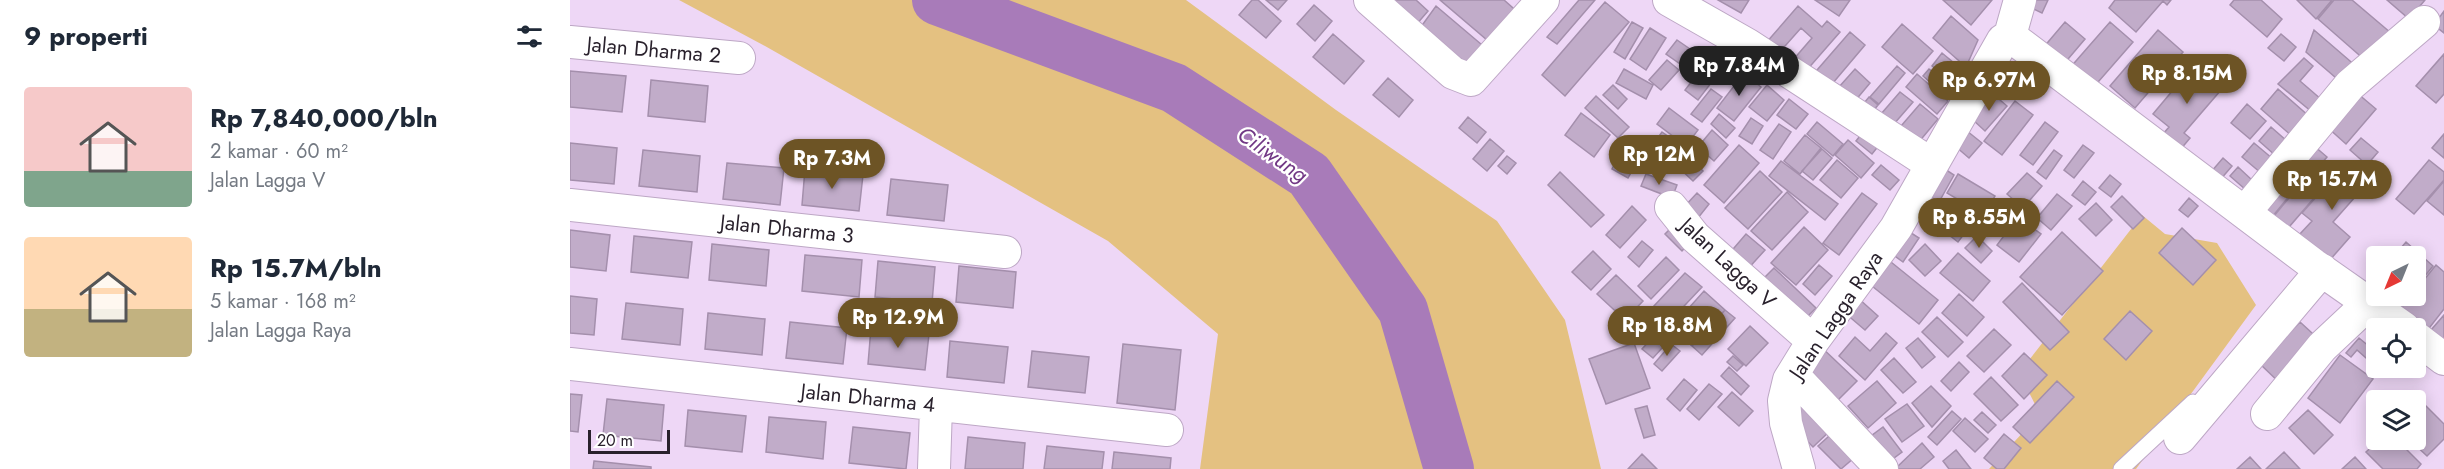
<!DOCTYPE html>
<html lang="id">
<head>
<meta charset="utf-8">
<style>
  body { margin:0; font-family:Jost,sans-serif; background:#f6f6f7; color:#1f2937; height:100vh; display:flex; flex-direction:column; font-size:22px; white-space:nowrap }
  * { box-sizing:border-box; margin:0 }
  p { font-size:20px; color:#747a83 }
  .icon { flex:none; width:33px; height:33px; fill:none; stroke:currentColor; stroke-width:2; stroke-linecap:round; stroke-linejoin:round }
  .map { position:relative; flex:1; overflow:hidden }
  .panel { display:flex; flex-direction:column; background:#fff; width:570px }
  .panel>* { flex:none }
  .needle { width:39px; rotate:223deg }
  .tools { position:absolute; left:1796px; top:246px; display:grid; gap:12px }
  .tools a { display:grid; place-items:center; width:60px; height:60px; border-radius:6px; background:#fff; box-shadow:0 3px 15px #0003; font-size:30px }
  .scale { position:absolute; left:18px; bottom:15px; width:82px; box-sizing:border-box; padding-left:6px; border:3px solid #29212c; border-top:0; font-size:16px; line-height:21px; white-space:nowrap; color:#29212c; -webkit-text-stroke:4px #fff; paint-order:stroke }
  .price { position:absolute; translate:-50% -51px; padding:0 14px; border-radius:21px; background:#6d5425; color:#fff; font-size:20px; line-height:39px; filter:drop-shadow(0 2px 3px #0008) }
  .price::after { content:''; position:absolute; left:50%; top:36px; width:18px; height:14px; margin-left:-9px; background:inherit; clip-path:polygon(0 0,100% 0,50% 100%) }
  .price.active { background:#222; color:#fff }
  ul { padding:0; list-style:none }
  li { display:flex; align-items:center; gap:18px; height:150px; padding:0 24px }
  li span { display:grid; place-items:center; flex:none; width:168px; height:120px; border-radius:6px; color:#555 }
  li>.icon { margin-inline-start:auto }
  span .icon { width:72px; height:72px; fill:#fffc; stroke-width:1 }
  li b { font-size:26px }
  h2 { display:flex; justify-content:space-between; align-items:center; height:72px; padding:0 24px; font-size:26px }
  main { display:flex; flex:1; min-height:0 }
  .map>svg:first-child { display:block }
  .green { fill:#e4c181 }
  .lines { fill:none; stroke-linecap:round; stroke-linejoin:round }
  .river { stroke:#a87bb9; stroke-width:50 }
  .building { fill:#c1acc9; stroke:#a48fac; stroke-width:1.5 }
  .service-casing { stroke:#bda7c5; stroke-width:17 }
  .minor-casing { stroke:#bda7c5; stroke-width:34 }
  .service { stroke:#fff; stroke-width:15 }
  .minor { stroke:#fff; stroke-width:32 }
  .labels { text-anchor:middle; stroke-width:4.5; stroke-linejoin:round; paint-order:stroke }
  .street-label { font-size:21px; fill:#29212c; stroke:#fff }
  .water-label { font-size:22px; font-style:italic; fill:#713885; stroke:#fff }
</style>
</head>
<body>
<main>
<section class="panel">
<h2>9 properti<svg class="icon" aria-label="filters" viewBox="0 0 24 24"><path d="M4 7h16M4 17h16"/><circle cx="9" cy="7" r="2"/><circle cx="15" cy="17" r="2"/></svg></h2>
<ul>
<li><span style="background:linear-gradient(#f6c9c9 70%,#7fa58c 0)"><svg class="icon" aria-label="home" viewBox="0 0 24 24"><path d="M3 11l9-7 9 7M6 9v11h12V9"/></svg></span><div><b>Rp 7,840,000/bln</b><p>2 kamar · 60 m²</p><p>Jalan Lagga V</p></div></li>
<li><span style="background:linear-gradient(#ffd9b3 60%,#c2b280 0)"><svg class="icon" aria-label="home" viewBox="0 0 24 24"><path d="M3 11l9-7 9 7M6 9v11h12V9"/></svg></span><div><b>Rp 15.7M/bln</b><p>5 kamar · 168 m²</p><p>Jalan Lagga Raya</p></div></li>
</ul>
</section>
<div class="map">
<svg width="1874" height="469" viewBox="0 0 1874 469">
  <rect width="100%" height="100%" fill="#eed7f6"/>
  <!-- green -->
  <path class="green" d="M109 0H616L766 110 927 221 995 320 1031 469H630L648 334 538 241 195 46Z
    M1572 215 1595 234 1647 243 1686 305 1566 469H1419L1470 414 1449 373Z"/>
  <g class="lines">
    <!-- river -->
    <path class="river" d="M367 0 604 88 739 175 833 310 879 469"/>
  </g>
  <!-- building -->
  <path class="building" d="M682 0H688L711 21 696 38 669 15Z
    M696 0H717L708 10Z
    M824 0H846L858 11 846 25 822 3Z
    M870 0H934L951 15 924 46Z
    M1009 0H1025L987 44 977 37Z
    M1148 0H1179L1171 13Z
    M1245 0H1280L1269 16Z
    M1373 0H1422L1401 25Z
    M1458 0H1478L1472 13 1455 5Z
    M1545 0H1601L1597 5 1593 1 1566 32 1539 8Z
    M1664 0H1691L1712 19 1697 37 1660 5Z
    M1727 0H1762L1746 19Z
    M1764 0H1782L1821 33 1796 61 1748 19Z
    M1817 0H1855L1839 19Z
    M1035 2 1059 22 995 96 972 75Z
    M744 5 762 21 745 41 727 24Z
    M866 6 918 50 899 76 848 31Z
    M1228 6 1252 27 1257 21 1270 32 1236 71 1223 60 1242 38 1231 28 1208 54 1196 43Z
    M1874 11V33L1864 25Z
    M1381 16 1408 40 1396 67 1363 38Z
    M1062 22 1073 28 1055 59 1044 52Z
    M1495 22 1515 39 1493 65 1473 48Z
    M1540 22 1563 42 1522 89 1499 69Z
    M1332 24 1363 51 1343 74 1312 47Z
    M1080 28 1096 38 1076 70 1060 59Z
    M1588 30 1613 52 1565 108 1540 86Z
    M1744 30 1787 67 1773 84 1736 52Z
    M1280 32 1295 45 1257 90 1241 77Z
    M763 34 794 61 774 84 743 57Z
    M1711 34 1726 47 1714 61 1698 48Z
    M1107 40 1133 58 1123 73 1096 54Z
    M1372 53 1395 72 1384 85 1362 66Z
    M1874 54V94L1866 103 1846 86Z
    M1734 58 1743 66 1730 81 1752 100 1742 112 1708 84Z
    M1629 59 1657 83 1614 133 1620 138 1605 156 1587 141 1599 127 1583 114Z
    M1097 60 1109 70 1091 90 1079 80Z
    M1135 64 1148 74 1128 100 1115 90Z
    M1327 66 1335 73 1309 104 1300 97Z
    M1054 69 1083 85 1076 99 1046 83Z
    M1285 69 1300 83 1285 101 1269 87Z
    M1359 69 1384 89 1377 97 1353 76Z
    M0 71 56 76 52 112 0 107Z
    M1174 73 1191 87 1164 121 1147 108Z
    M1347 74 1378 101 1367 114 1336 87Z
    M818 78 843 100 829 117 803 95Z
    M81 80 138 86 135 122 78 116Z
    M1043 85 1057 99 1048 109 1033 95Z
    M1197 85 1214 100 1197 121 1179 107Z
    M1141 89 1152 97 1132 122 1121 114Z
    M1708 89 1740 117 1723 137 1691 109Z
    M1330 92 1343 102 1317 132 1305 121Z
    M1787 93 1806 109 1776 144 1757 127Z
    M1423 94 1437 106 1415 131 1402 119Z
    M1026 96 1059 127 1048 138 1015 108Z
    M1299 97 1308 105 1299 116 1290 108Z
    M1219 99 1238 114 1226 129 1207 115Z
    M1445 101 1463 115 1432 155 1414 141Z
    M1350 104 1368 119 1343 149 1325 133Z
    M1677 104 1696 121 1680 139 1661 123Z
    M1099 108 1128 130 1116 146 1087 124Z
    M1011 113 1040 135 1024 157 995 135Z
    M1149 114 1165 128 1156 138 1141 124Z
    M898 117 916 132 907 143 889 128Z
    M1181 118 1193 126 1182 144 1169 136Z
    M1247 122 1273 144 1263 156 1237 134Z
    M1475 122 1488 132 1463 165 1450 155Z
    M1209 124 1221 132 1203 159 1190 150Z
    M1298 126 1314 139 1302 154 1286 141Z
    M1701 127 1718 142 1706 156 1689 141Z
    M1142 130 1158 145 1144 161 1128 147Z
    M1397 131 1412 143 1399 158 1385 146Z
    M1092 132 1112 146 1093 172 1073 158Z
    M1874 134V158L1862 148Z
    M1235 135 1251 148 1230 174 1214 161Z
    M1791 138 1808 152 1797 165 1780 150Z
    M920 139 934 151 917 171 903 159Z
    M1278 140 1304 163 1291 178 1265 155Z
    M0 143 47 148 44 184 0 180Z
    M1684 143 1703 159 1691 173 1672 157Z
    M1055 144 1072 153 1058 178 1042 169Z
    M1169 145 1189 163 1154 203 1134 185Z
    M1513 145 1524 153 1504 178 1494 170Z
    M1743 145 1757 157 1734 184 1720 172Z
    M1252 149 1262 158 1243 180 1232 171Z
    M73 150 130 156 127 192 69 186Z
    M1484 150 1492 156 1476 179 1467 172Z
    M1117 155 1133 171 1123 181 1107 166Z
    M937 156 946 163 937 174 928 166Z
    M1653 158 1662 166 1644 187 1635 179Z
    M1267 160 1288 178 1271 198 1250 180Z
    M1859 160 1874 172V180L1844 214 1826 199Z
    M1211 161 1268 204 1255 220 1199 176Z
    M1778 161 1800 180 1763 222 1780 237 1759 261 1729 235 1742 221 1732 213Z
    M157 163 214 168 210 205 153 199Z
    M1311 165 1329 180 1320 190 1302 175Z
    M1370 166 1384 175 1369 202 1354 193Z
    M1668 167 1683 181 1676 190 1660 176Z
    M235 169 293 175 289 211 232 205Z
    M1190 171 1212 192 1178 229 1155 208Z
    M990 172 1034 215 1021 227 978 185Z
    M1457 173 1472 186 1453 208 1437 194Z
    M1076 174 1107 185 1102 198 1071 186Z
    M1388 174 1425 196 1414 215 1377 193Z
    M1540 175 1551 184 1541 197 1529 188Z
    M321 179 378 185 374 221 317 215Z
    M1513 181 1526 192 1515 205 1502 195Z
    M1713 181 1724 190 1698 222 1687 214Z
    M1874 181V215L1857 201Z
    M1729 186 1744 198 1713 234 1699 222Z
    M1217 192 1238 212 1202 250 1181 231Z
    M1127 193 1139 204 1128 218 1115 206Z
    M1292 193 1307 204 1269 255 1253 243Z
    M1487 194 1502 206 1481 230 1467 218Z
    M1552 196 1574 218 1563 229 1541 207Z
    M1619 198 1628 206 1618 217 1609 210Z
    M1376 199 1404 221 1388 242 1360 220Z
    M1526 203 1542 220 1526 236 1509 219Z
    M1062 206 1076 220 1050 248 1036 235Z
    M1448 217 1471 234 1449 262 1427 245Z
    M1105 224 1122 240 1112 251 1095 234Z
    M1234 227 1258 250 1226 285 1201 263Z
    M1612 228 1646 260 1623 285 1589 253Z
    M0 230 40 235 36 271 0 267Z
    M1338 231 1349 238 1333 262 1322 254Z
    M1492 232 1533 271 1492 315 1450 277Z
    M1176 234 1195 250 1176 271 1158 255Z
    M64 236 122 242 118 278 61 272Z
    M1407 236 1422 251 1411 263 1395 248Z
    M1072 241 1083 250 1069 267 1058 257Z
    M1836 242 1863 266 1845 288V256H1824Z
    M142 244 199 250 196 286 139 280Z
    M1355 244 1371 261 1355 276 1339 260Z
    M1023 251 1041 269 1021 290 1002 272Z
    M1388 253 1420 281 1403 301 1370 273Z
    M235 255 292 260 289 297 232 291Z
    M1096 257 1109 270 1081 299 1068 286Z
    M1316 258 1368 300 1349 324 1297 282Z
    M308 261 365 267 362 303 305 297Z
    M1249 265 1262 276 1245 295 1233 284Z
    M1866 265 1874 272V309L1853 336 1826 314 1841 296H1845V291Z
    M389 266 446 272 443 308 386 302Z
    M1204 268 1246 308 1229 325 1187 285Z
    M1115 273 1132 287 1099 322 1083 307Z
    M1046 275 1073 301 1055 320 1027 294Z
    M1452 283 1499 332 1480 350 1433 302Z
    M1134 291 1155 310 1122 346 1101 328Z
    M1389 294 1414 317 1397 336 1372 313Z
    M0 296 27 299 24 335 0 333Z
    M1811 296H1838L1827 309Z
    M1288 298 1308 316 1295 330 1275 313Z
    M56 303 113 309 110 345 52 339Z
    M1155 310 1165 318 1132 355 1122 346Z
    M1560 311 1582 331 1556 360 1534 339Z
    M138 313 195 319 192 355 135 349Z
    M1874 315V353L1855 337Z
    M1367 317 1393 342 1378 357 1352 332Z
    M220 322 277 328 273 364 216 358Z
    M1730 322 1754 344 1713 386 1690 364Z
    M1180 326 1198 343 1176 366 1158 349Z
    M301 328 359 334 355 370 298 364Z
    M1424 329 1441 345 1414 372 1397 356Z
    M1316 333 1327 343 1295 380 1269 356 1285 337 1300 351Z
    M1083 337 1093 347 1083 358 1072 349Z
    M1348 338 1365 357 1352 368 1336 348Z
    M1789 338 1806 352 1804 365 1787 350 1781 357 1776 353Z
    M380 341 438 347 434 383 377 377Z
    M1064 343 1080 388 1036 404 1019 359Z
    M553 344 611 350 605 410 547 403Z
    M1101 344 1110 351 1092 371 1084 364Z
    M1249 345 1287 381 1267 401 1230 366Z
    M462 351 519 357 515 393 458 387Z
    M1454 353 1477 375 1454 399 1432 376Z
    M1770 355 1803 379 1770 423 1738 398Z
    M1163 356 1173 365 1167 371 1157 362Z
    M1324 358 1346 382 1333 393 1311 370Z
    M1389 362 1399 372 1381 391 1371 381Z
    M1159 367 1179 386 1171 395 1151 376Z
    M1421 377 1448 405 1431 421 1404 394Z
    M1114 379 1127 390 1110 411 1097 399Z
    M1307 381 1326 403 1298 428 1278 406Z
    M1487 381 1504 397 1460 443 1443 427Z
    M1139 384 1152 394 1129 420 1117 409Z
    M1361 386 1381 406 1362 427 1342 403Z
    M1162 392 1183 411 1169 426 1148 407Z
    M0 394 12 395 8 432 0 431Z
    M1846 396 1874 424V439L1857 456 1840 440H1845V400H1841Z
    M37 399 94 405 91 441 33 435Z
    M1237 401 1263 428 1243 447 1217 420Z
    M1337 404 1354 426 1332 442 1315 419Z
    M1077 406 1085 435 1074 438 1065 409Z
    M118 410 176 416 172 452 115 446Z
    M1738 410 1763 435 1744 454 1719 428Z
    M1382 411 1391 419 1367 445 1358 437Z
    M1412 412 1426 425 1418 433 1404 420Z
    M199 417 256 422 253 459 196 452Z
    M1395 418 1418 439 1405 452 1383 431Z
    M283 427 340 433 336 469 279 463Z
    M1269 427 1291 452 1271 469 1248 446Z
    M1313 427 1332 452 1320 461 1301 436Z
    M1434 434 1451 448 1434 469H1427L1414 458Z
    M398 437 455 443 453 469H395Z
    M1809 440H1827L1851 464 1847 469H1813L1796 452Z
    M1352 443 1364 457 1350 469H1325Z
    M477 446 534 452 532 469H474Z
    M1386 450 1401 469H1379L1373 461Z
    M544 452 601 458 600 469H542Z
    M1714 452 1730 469H1696Z
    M1072 454 1087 469H1058Z
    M1680 457 1691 469H1667Z
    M1785 457 1796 469H1772Z
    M24 461 81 467V469H23Z"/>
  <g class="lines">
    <!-- service casing -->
    <g class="service-casing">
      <path id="service" d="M1551 469 1623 402"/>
    </g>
    <!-- minor casing -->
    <g class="minor-casing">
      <path id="minor" d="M800 0 883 73 901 80 973 0
        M1099 0 1178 45 1361 164
        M1439 39 1450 0
        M0 42 169 58
        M0 205 435 252
        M1101 207 1125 237 1243 341
        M1675 212 1780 85 1854 22
        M1845 337 1874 359
        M0 364 597 430
        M1223 375 1312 469
        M1697 414 1752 347 1800 302
        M1610 438 1752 270
        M364 469 366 406
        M1229 469 1216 423 1214 401 1219 380 1243 341 1326 228 1433 40 1448 42 1744 265 1834 328"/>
    </g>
    <!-- service -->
    <use href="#service" class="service"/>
    <!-- minor -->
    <use href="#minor" class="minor"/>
  </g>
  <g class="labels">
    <!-- street labels -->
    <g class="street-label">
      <text transform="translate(84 50) rotate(5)" y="7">Jalan Dharma 2</text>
      <text transform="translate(217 229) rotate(6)" y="7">Jalan Dharma 3</text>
      <text transform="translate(1158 263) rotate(43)" y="7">Jalan Lagga V</text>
      <text transform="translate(1266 315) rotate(-56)" y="7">Jalan Lagga Raya</text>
      <text transform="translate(298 398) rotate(6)" y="7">Jalan Dharma 4</text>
    </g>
    <!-- water labels -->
    <g class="water-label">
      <text transform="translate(703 154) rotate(35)" y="8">Ciliwung</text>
    </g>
  </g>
</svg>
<div class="tools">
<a><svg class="needle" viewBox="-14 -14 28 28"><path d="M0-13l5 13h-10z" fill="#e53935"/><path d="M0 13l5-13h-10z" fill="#747a83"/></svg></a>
<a><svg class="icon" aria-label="locate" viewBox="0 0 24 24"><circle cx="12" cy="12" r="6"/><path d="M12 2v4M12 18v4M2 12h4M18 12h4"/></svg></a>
<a><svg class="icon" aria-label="layers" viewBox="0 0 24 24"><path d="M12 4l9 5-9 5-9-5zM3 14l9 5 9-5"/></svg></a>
</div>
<div class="scale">20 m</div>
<b class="price active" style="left:1169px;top:97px">Rp 7.84M</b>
<b class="price" style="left:1617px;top:105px">Rp 8.15M</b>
<b class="price" style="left:1419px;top:112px">Rp 6.97M</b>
<b class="price" style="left:1089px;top:186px">Rp 12M</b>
<b class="price" style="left:262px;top:190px">Rp 7.3M</b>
<b class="price" style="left:1762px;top:211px">Rp 15.7M</b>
<b class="price" style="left:1409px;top:249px">Rp 8.55M</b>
<b class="price" style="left:328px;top:349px">Rp 12.9M</b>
<b class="price" style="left:1097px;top:357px">Rp 18.8M</b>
</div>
</main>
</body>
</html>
